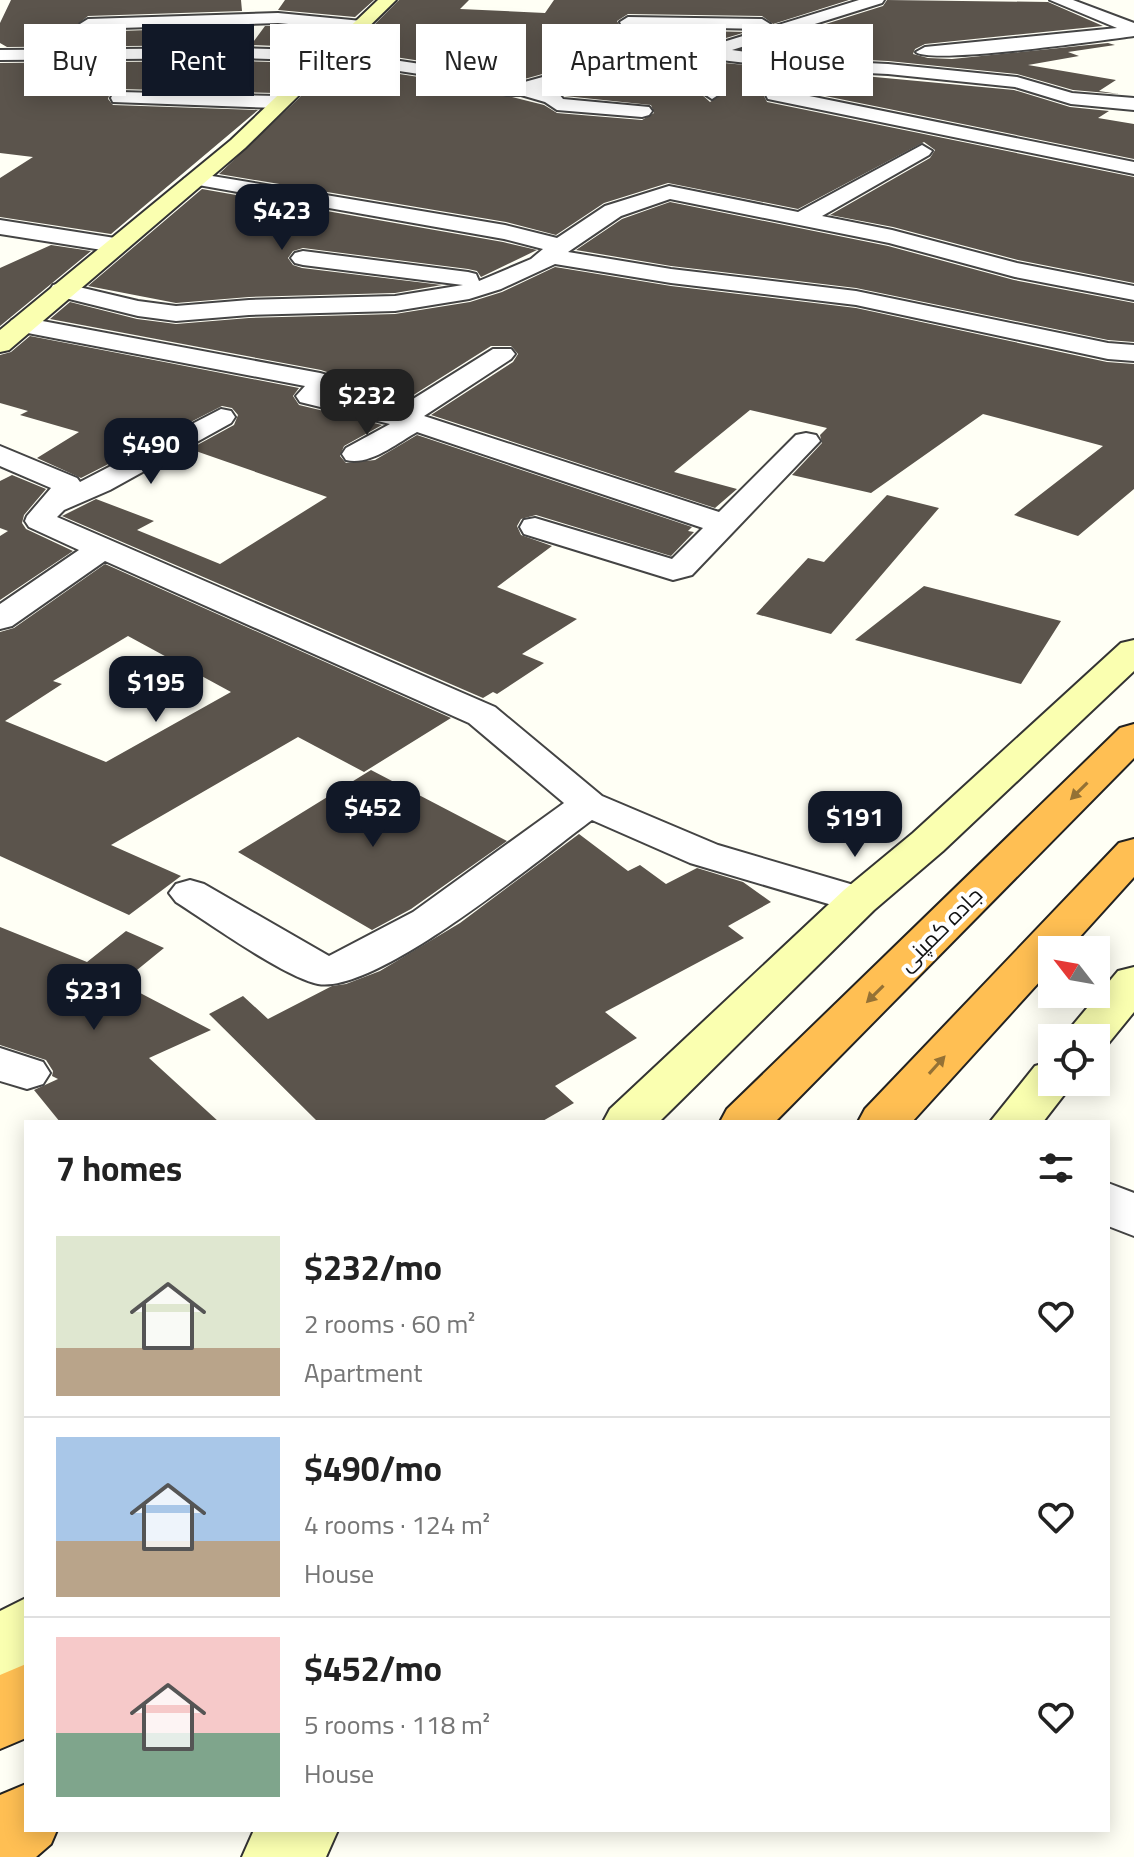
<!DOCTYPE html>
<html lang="en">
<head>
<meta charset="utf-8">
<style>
  body { margin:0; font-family:Georgia,Cairo,serif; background:#f2f2f2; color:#222; height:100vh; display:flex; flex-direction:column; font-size:30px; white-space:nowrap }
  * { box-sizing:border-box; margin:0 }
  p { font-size:26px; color:#767676 }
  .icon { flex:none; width:44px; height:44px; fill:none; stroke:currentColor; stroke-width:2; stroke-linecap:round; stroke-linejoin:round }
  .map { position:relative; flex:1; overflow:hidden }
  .side { position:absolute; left:24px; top:1120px; width:1086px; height:712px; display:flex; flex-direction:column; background:#fff; border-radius:0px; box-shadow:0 4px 20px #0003 }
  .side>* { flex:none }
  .top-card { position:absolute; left:24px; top:24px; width:1086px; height:72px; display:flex; gap:16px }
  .needle { width:52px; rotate:301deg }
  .fabs { position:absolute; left:1038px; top:936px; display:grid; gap:16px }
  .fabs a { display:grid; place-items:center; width:72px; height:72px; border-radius:0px; background:#fff; box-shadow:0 4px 20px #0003; font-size:40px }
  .price { position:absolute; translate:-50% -68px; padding:0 18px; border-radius:16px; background:#111827; color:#fff; font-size:26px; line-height:52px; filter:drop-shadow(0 2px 4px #0008) }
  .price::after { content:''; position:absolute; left:50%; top:48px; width:24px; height:18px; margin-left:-12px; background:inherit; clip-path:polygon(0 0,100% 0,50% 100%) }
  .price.current { background:#222; color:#fff }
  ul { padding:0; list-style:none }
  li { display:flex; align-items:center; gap:24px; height:200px; padding:0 32px }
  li+li { border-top:2px solid #e0e0e0 }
  li span { display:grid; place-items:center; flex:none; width:224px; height:160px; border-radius:0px; color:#555 }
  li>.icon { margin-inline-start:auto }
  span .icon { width:96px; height:96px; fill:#fffc; stroke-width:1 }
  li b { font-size:34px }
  h2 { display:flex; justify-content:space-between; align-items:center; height:96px; padding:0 32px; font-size:34px }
  .tag { padding:0 28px; border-radius:0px; background:#fff; box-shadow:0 4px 20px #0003; font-size:28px; line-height:72px }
  .tag.current { background:#111827; color:#fff }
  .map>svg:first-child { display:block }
  .building { fill:#5b544c; fill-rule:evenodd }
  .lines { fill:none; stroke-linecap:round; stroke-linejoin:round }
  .street-casing { stroke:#444; stroke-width:4 }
  .secondary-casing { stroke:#333; stroke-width:4 }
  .highway-casing { stroke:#222; stroke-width:4 }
  .street { fill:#fff; fill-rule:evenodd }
  .secondary { fill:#faffb0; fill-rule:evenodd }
  .highway { fill:#ffbf53; fill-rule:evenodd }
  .oneway { fill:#947135 }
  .labels { text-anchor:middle; stroke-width:8; stroke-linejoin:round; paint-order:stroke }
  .street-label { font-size:22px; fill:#111; stroke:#fff }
</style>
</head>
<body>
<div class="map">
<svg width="1134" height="1857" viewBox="0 0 1134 1857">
  <rect width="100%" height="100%" fill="#fffff5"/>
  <!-- building -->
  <path class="building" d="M11 0H241L242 11 88 16 77 25 88 32 242 27 243 45 7 47 0 43V23Z
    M285 0H374L355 17 278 10Z
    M399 0H469L460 9 545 13 554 0H849L773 24 762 16 628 14 617 21 622 29 746 32 706 44 585 62 521 80H508L454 66 349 50Z
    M887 0 1048 2 1103 26 925 44 915 49 913 54 928 58 952 59 1108 43 1115 45 1068 52 1079 56 1028 65 1116 80 1099 91 1119 94 1073 90 1017 74 888 61 805 57 746 49 883 6Z
    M265 26H278L340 32 324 48 251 45Z
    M237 61 307 63 276 93 120 89 110 93 108 99 113 105 258 110 111 234 0 217V178L33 157 0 153V63Z
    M700 61V93L710 102 724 93V63L1014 90 1070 107 1109 111 1098 118 1134 124V159L776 86 767 88 763 94 767 102 1134 177V283L1018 260 893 227 830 215 930 158 935 150 924 142 798 209 668 183 604 203 556 235 506 222 219 174 335 64 451 82 544 105 557 113 642 120 654 113 651 105 565 96 552 89 589 78Z
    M202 189 503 242 537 250 481 277 477 271 468 269 303 248 293 251 288 258 293 265 302 268 442 285 395 293 249 297 176 303 88 286Z
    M670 202 888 246 1014 280 1134 303V342L1108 340 856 288 671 266 576 250 622 219Z
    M51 245 91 251 0 326V268Z
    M555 267 671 286 856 308 1107 362 1134 364V489L1078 536 1014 515 1103 446 983 414 871 493 792 475 822 443 820 435 827 428 750 410 674 472 737 489 715 508 431 415 513 362 518 354 511 346H491L396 406 335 391 341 383 336 375 321 370 50 319 70 302 137 319 176 324 249 318 395 314 470 302 502 292Z
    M30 336 299 388 293 396 299 405 382 425 344 446 340 456 346 463 375 460 417 435 692 527 688 531 694 532 671 556 536 515 521 519 517 526 521 535 552 546 497 587 577 619 522 654 544 663 497 694 493 692 483 698 62 516 96 499 154 521 137 530 220 564 327 497 190 449 234 425 238 415 232 408 222 406 81 478 37 458 79 432 20 415 28 411 0 403V355L11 352Z
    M12 475 46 489 24 515 22 523 26 529 73 551 0 600V536L8 531 0 528V481Z
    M887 495 939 508 831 634 756 614 808 558 824 562Z
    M105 564 451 718 364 772 298 737 111 845 181 876 129 915 0 856V632L14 628ZM128 636 231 692 106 762 5 721 62 684 53 681Z
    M924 586 1061 621 1021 684 855 640Z
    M371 770 507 841 411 909 372 930 238 852Z
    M579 834 628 871 640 865 666 884 697 868 743 882 771 902 728 926 744 938 605 1012 637 1038 555 1086 574 1103 541 1122H318L209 1014 243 996 268 1019 332 986 346 984 380 971 460 923Z
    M0 927 87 962 126 931 164 948 121 983 211 1030 149 1058 219 1122H60L34 1090 58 1079 52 1076 53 1071 46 1060 0 1045Z"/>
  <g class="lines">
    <!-- street casing -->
    <g class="street-casing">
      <path id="street" d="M859 0H884L882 3 732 50 805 60 888 64 1017 77 1072 93 1134 98V110L1071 104 1015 87 888 74 805 70 721 60V93L712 99 703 93V58L588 75 542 89 559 94 563 99 649 107 652 111 649 115 642 117 557 110 545 102 521 95H507L452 79 333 61 237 58 0 60V50L237 48 333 51 454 69 508 83H521L586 65 707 47Z
        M1050 0H1073L1134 23V36C1104 40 930 65 916 52L925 47 1117 28Z
        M278 13 362 21 370 26 362 31 278 23 88 29 80 24 88 19Z
        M628 17 762 19 770 24 762 29 622 26 620 22Z
        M775 89 1134 162V174L768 99 766 95 768 91Z
        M120 92 278 96 287 102 278 108 113 102 111 98 113 94Z
        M922 145 932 151 929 155 822 216 892 230 1017 263 1134 286V300L1015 277 889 243 670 199 621 216 568 252 671 269 856 291 1108 343 1134 345V361L1108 359 856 305 671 283 555 264 501 289 469 299 395 311 249 315 176 321 138 316 53 295 50 290 53 285 62 283 138 301 176 306 249 300 395 296 463 285 303 265 295 263 291 258 295 253 303 251 468 272 476 274 479 281 531 259 543 249 504 239 187 183 184 179 194 173 505 225 557 238 605 206 669 186 798 212Z
        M0 220 115 238 123 240 126 245 123 250 115 252 0 234Z
        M21 317 320 373 334 377 338 383 330 393 397 409 493 349H511L515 354 511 359 424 416 719 512 796 435 806 433 816 435 820 441 692 575 673 580 524 534 520 527 524 520 535 518 672 559 703 528 417 432C397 443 370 466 346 460L342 454 346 448 390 424 300 402 296 396 305 386 12 330 8 325 12 320Z
        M221 409 231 411 235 417 231 423 110 490 64 510 57 517 495 707 602 796 718 845 874 891 880 900 874 909 859 913 690 863 592 820C540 858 378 994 318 984 284 977 209 923 176 902L169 893 176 884 190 880 204 884 329 956 413 912 564 803 469 723 105 561 12 626 0 629V604L79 550 29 527 25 521 27 516 51 488 0 466V446L77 478 80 482Z
        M0 1048 43 1062 50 1073 43 1084 27 1089 0 1081Z
        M1108 1183 1134 1193V1236L1108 1226Z"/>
    </g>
    <!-- secondary casing -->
    <g class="secondary-casing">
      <path id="secondary" d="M378 0H396L245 148 9 350 0 352V330L231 140Z
        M1134 640V671L943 851 874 910 659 1122H603L610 1109 844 890 913 833 1121 643Z
        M1134 967V1012L1103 1050 1096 1051V1038H1062L1118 971Z
        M1052 1061V1082H1074L1043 1122H990L1035 1066Z
        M26 1598V1681L0 1694V1611Z
        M254 1830H338L326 1857H242Z"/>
    </g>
    <!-- highway casing -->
    <g class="highway-casing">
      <path id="highway" d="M1134 724V758L775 1122H720L727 1109 1120 728Z
        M1134 839V877L1068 950H1052V968L912 1122H858L865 1109 1119 843Z
        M26 1664V1738L0 1749V1675Z
        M26 1784V1830H57L51 1844 36 1857H0V1795Z"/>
    </g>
    <!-- street -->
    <use href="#street" class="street"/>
    <!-- secondary -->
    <use href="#secondary" class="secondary"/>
    <!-- highway -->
    <use href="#highway" class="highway"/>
  </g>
  <!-- one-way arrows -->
  <defs><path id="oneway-solid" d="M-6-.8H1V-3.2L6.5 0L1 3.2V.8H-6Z" transform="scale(2)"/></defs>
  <g class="oneway">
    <use href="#oneway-solid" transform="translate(1079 791) rotate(135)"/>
    <use href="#oneway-solid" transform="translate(875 994) rotate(135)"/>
    <use href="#oneway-solid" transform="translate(937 1065) rotate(-48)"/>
  </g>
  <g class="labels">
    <!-- street labels -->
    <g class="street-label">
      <text transform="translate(940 929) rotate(-45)" y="8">جاده کمپنی</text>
    </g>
  </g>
</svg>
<div class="fabs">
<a><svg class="needle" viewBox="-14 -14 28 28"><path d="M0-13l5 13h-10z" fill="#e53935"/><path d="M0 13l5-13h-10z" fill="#767676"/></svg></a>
<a><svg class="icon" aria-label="locate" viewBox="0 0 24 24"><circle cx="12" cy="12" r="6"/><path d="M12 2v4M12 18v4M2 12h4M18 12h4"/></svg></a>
</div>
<b class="price" style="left:282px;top:252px">$423</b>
<b class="price current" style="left:367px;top:437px">$232</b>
<b class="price" style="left:151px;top:486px">$490</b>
<b class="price" style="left:156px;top:724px">$195</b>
<b class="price" style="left:373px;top:849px">$452</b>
<b class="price" style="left:855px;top:859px">$191</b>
<b class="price" style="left:94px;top:1032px">$231</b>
<div class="top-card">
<a class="tag">Buy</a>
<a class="tag current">Rent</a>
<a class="tag">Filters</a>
<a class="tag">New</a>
<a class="tag">Apartment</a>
<a class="tag">House</a>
</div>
<section class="side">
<h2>7 homes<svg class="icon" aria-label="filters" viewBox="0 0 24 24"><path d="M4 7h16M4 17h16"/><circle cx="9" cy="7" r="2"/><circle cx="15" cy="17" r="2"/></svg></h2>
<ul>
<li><span style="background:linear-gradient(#dfe7d0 70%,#b9a48a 0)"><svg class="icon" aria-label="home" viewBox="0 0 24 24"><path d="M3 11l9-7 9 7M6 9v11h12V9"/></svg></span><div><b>$232/mo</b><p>2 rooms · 60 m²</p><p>Apartment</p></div><svg class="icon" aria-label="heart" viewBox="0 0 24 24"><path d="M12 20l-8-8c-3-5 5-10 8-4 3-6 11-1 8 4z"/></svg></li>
<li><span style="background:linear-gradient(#a9c7e8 65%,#b9a48a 0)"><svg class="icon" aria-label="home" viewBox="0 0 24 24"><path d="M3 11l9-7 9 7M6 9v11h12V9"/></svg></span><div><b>$490/mo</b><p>4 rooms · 124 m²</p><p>House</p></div><svg class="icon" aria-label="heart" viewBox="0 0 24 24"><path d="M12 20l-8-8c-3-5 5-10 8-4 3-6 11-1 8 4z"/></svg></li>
<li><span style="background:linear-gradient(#f6c9c9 60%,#7fa58c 0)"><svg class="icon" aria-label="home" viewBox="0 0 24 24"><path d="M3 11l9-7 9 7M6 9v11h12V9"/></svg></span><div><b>$452/mo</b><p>5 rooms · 118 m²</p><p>House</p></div><svg class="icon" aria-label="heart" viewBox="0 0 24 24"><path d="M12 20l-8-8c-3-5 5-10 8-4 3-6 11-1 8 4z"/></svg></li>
</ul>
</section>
</div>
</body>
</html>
